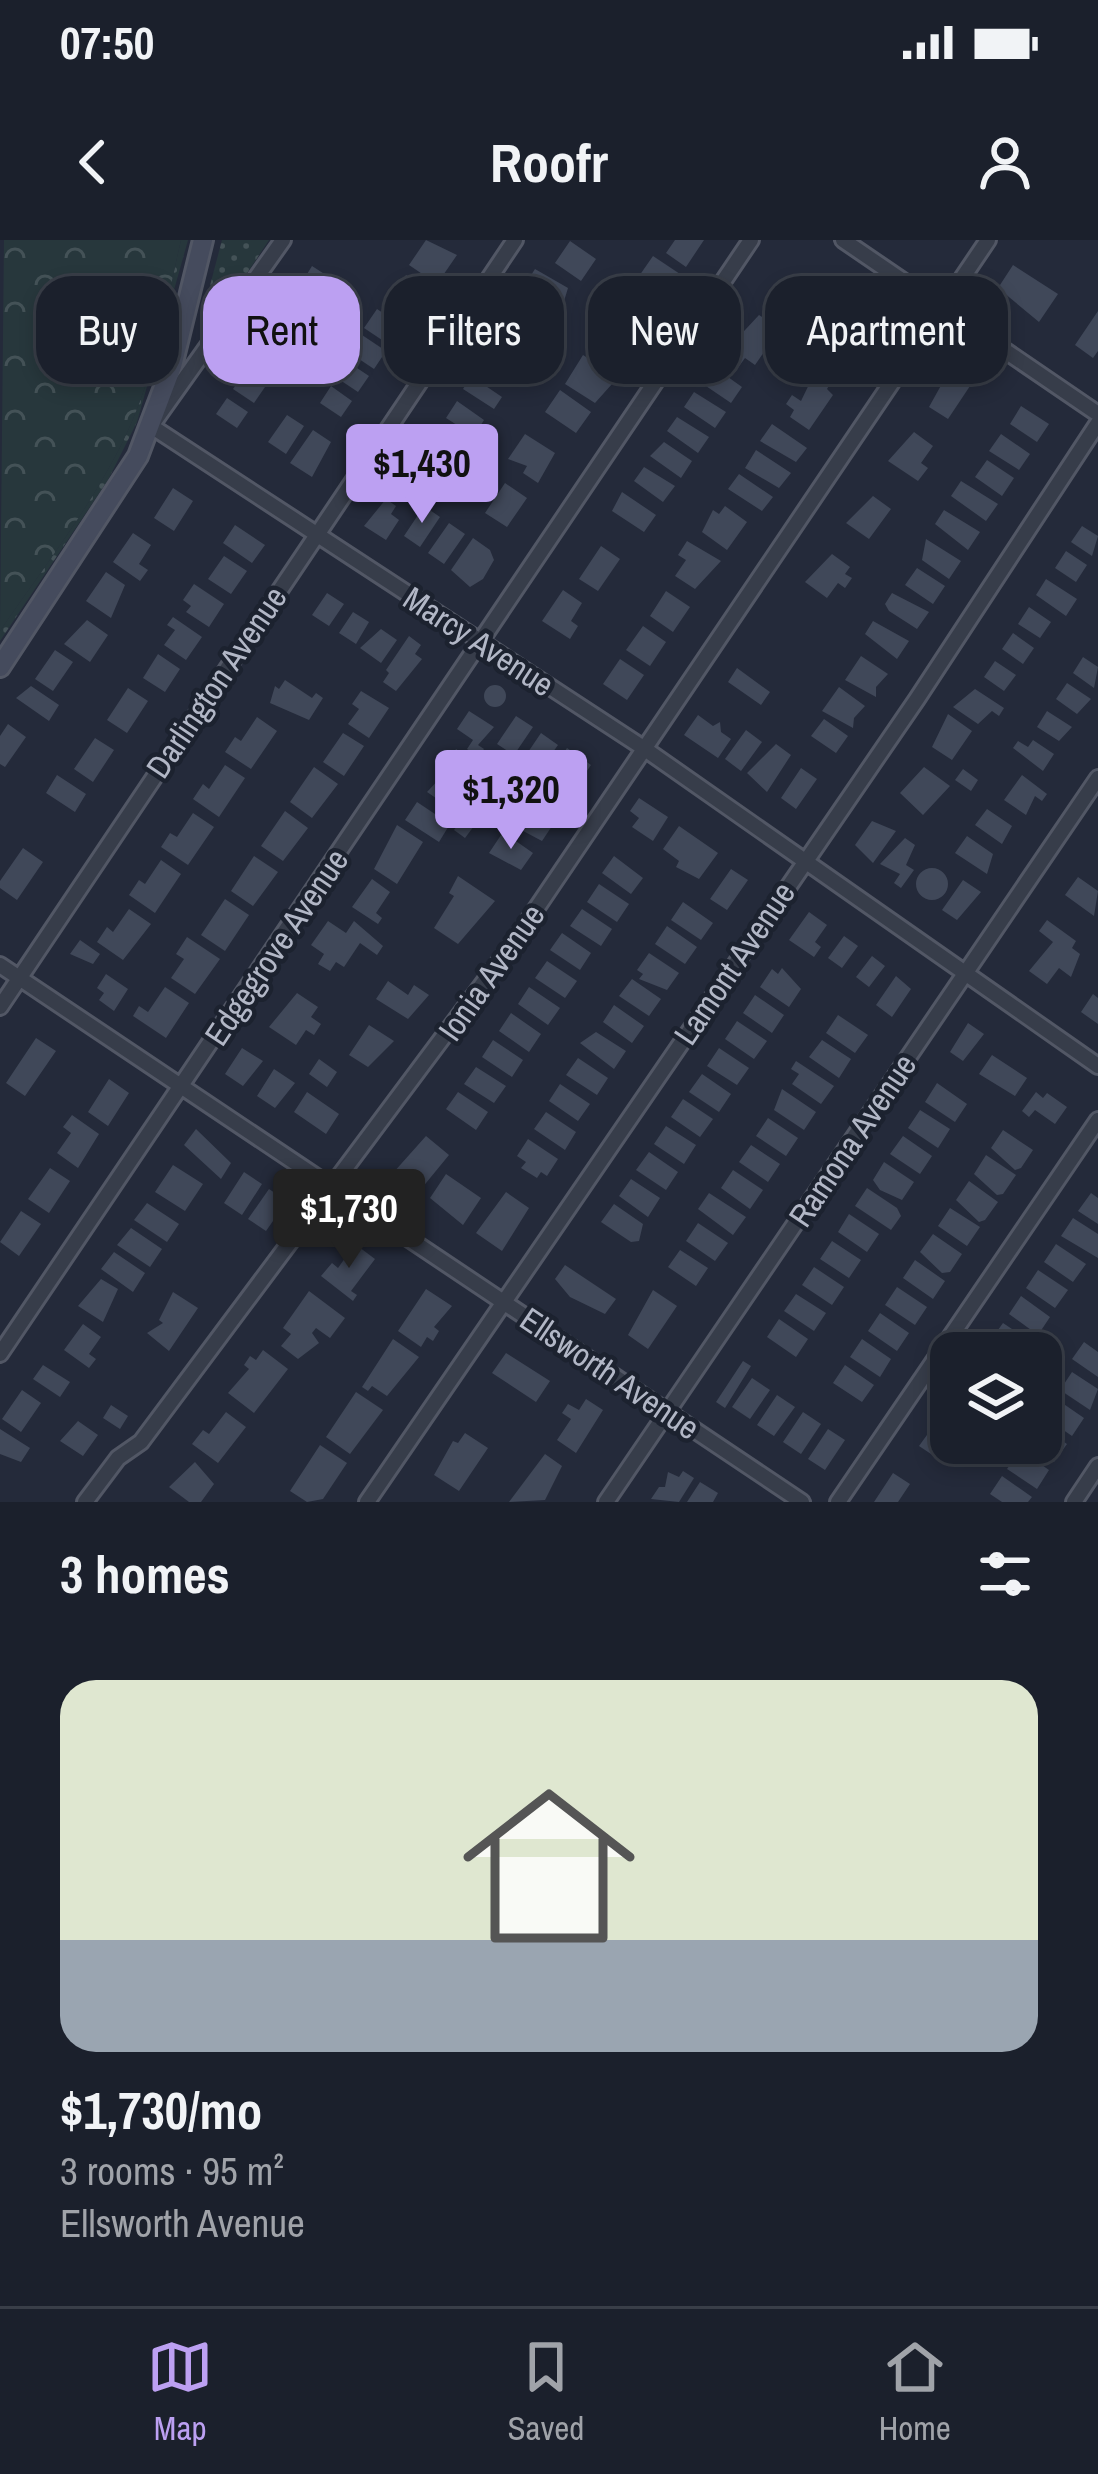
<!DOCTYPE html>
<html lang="en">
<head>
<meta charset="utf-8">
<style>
  body { margin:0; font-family:"Archivo Narrow",sans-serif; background:#282d38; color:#f1f3f6; height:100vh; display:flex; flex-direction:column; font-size:45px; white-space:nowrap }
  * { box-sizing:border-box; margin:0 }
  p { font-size:39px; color:#a0a3a9 }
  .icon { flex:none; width:66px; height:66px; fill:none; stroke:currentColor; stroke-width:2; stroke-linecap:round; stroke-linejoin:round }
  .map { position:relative; height:1262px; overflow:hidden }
  .details { display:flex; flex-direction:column; background:#1b202c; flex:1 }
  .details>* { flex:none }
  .banner { position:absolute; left:36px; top:36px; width:1026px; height:108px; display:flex; gap:24px }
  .tools { position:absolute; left:930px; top:1092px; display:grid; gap:24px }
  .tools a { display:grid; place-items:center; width:132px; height:132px; border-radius:24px; background:#1b202c; box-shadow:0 6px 18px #0003,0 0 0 3px #393e48; font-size:60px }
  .price { position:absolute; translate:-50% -102px; padding:0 27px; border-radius:12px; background:#bca0f2; color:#111; font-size:39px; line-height:78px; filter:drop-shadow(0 3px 6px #0008) }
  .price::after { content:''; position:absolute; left:50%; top:72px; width:36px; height:27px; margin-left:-18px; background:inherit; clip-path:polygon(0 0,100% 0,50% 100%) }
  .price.selected { background:#222; color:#fff }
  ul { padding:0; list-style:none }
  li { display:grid; align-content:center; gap:24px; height:636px; padding:0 60px }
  li span { display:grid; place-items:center; height:372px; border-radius:36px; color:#555 }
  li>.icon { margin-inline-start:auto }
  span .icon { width:216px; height:216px; fill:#fffc; stroke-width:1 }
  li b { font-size:51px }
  h2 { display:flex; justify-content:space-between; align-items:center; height:144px; padding:0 60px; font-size:51px }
  .chip { padding:0 42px; border-radius:36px; background:#1b202c; box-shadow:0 6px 18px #0003,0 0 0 3px #393e48; font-size:42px; line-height:108px }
  .chip.selected { background:#bca0f2; color:#111 }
  .status { display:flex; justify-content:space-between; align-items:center; height:84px; padding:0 60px; background:#1b202c; direction:ltr }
  .status svg { height:33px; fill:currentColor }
  header { display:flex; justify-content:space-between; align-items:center; height:156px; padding:0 60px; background:#1b202c; font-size:54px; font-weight:700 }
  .tabs { display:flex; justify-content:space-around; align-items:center; height:168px; border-top:3px solid #393e48; background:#1b202c; font-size:33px; color:#a0a3a9 }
  .tabs a { display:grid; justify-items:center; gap:6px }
  .tabs .selected { color:#bca0f2 }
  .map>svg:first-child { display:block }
  .grass { fill:url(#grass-dots) }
  .forest { fill:url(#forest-crowns) }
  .building { fill:#404859 }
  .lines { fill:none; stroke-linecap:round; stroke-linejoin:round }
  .street-casing { stroke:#525765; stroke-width:20 }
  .secondary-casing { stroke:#525765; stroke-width:24 }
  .street { stroke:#373d4a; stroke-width:14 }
  .secondary { stroke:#454b5d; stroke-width:18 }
  .labels { text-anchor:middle; stroke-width:9; stroke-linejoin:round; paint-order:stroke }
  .street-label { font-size:33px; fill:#b2b7c6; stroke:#1c222f }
</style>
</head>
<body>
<div class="status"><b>07:50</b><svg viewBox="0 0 49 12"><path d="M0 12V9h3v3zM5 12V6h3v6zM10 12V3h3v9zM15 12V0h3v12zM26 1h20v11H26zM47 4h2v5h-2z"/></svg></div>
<header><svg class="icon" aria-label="back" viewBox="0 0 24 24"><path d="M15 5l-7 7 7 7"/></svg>Roofr<svg class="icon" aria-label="person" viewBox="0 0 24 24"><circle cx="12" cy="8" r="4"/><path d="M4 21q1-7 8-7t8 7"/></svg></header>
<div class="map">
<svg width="1098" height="1262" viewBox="0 0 1098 1262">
  <defs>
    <pattern id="grass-dots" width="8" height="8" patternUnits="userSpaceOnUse" patternTransform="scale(3)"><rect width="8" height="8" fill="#27373c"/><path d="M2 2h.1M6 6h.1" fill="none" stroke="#445257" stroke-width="1.8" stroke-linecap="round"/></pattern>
    <pattern id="forest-crowns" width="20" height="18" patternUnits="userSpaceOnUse" patternTransform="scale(3)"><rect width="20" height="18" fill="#27373c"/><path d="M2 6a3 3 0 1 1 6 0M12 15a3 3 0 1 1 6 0" fill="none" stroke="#445257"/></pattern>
  </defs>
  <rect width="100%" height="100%" fill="#242a3a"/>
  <!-- grass -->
  <path class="grass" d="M181 0H188L137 182 108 240 0 401V391C46 323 101 255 133 179 157 122 167 60 181 0Z
    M222 0H269L214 83 202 76Z"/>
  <!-- forest -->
  <path class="forest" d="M4 0H181C167 60 157 122 133 179 101 255 46 323 0 391Z"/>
  <!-- building -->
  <path class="building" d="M426 0 457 15 437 44 409 25Z
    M675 0H704L686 27 666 13Z
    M570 1 596 19 581 41 555 23Z
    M653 16 680 34 667 54 637 39Z
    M1013 25 1058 54 1039 82 998 48Z
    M312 26 340 44 329 62 301 44Z
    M535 29 568 48 561 71 529 50 526 43Z
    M406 35 428 50 418 65 396 50Z
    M812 36 837 49 819 75 796 59Z
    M632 47 659 66 646 85 617 70Z
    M293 58 315 73 304 89 282 74Z
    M377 69 407 89 394 108 364 88Z
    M523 69 549 86 530 114 505 97Z
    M848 70 876 87 849 127 833 116 847 86 840 81Z
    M1098 71V111L1093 118 1075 105Z
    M759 75 780 89 755 125 745 118 735 132 718 119Z
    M614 79 635 93 614 122 594 109Z
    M277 83 307 103 296 120 266 100Z
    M359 93 386 111 374 129 347 111Z
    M259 107 282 122 271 138 248 123Z
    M504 115 516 123 500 146 491 133Z
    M583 115 613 134 612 144 595 163 565 144Z
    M348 122 369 136 358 152 337 138Z
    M954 122 976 137 948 179 929 167Z
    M714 127 742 147 731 163 700 142Z
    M815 132 831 142 827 149 833 155 809 190 790 177 794 170 786 164 792 155 801 161Z
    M244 133 265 147 254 163 233 149Z
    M471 136 502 157 494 169 463 149Z
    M331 146 352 161 341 177 320 163Z
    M560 150 591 172 576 193 545 172Z
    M694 152 726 172 715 188 684 167Z
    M227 158 248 172 237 188 216 174Z
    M457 161 484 180 474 196 446 178Z
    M1021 166 1049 184 1037 202 1010 184Z
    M287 175 304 186 286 214 268 202Z
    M677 177 709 197 698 213 667 191Z
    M772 184 807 208 796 222 760 201Z
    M444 186 471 204 460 221 433 203Z
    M313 190 331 202 312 237 290 223Z
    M914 192 933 206 921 223 928 228 918 241 888 221Z
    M525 194 555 213 538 243 523 233 527 226 508 219Z
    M1001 194 1030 214 1019 230 989 211Z
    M664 202 692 221 681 238 650 216Z
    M756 210 791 233 779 248 745 228Z
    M426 214 452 233 441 249 415 231Z
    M987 220 1014 238 1002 256 975 237Z
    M644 227 675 246 663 262 634 241Z
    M739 234 773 257 762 271 728 249Z
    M961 241 998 264 986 281 951 256Z
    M505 243 527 258 507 287 485 273Z
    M173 248 193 261 174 291 154 278Z
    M622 252 656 275 644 292 612 271Z
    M873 256 891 269 869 299 846 283Z
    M386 259 396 266 391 274 399 280 386 300 364 286Z
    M424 266 440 277 420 307 404 296Z
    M725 266 747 282 727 310 702 292 713 270 719 274Z
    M944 270 980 292 968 310 935 284Z
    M449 283 465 294 444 324 428 313Z
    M235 285 265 305 252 323 223 303Z
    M1082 286 1098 296 1092 316 1071 302Z
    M133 293 151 305 139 324 148 330 140 341 113 322Z
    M473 298 490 310 494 320 483 339 470 347 451 330Z
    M926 299 961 321 949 339 922 320Z
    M687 301 721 321 695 349 675 336 686 320 678 315Z
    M601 306 620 319 598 351 579 339Z
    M1066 311 1087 325 1076 342 1055 328Z
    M832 314 850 327 845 334 852 338 845 348 838 343 827 358 805 342Z
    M224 316 247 331 231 354 208 339Z
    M917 328 945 346 933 364 905 345Z
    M106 332 125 345 111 378 86 361Z
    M1046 339 1077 359 1066 376 1036 355Z
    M194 344 224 364 209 387 186 372 191 366 183 360Z
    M563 350 582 363 571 381 578 386 570 399 542 381Z
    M666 351 690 367 673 392 650 376Z
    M327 353 344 364 329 386 312 375Z
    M892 353 929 372 917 389 889 371 885 364Z
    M1029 367 1051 382 1040 398 1018 384Z
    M353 372 369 382 356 404 339 393Z
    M173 377 202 397 186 420 164 405 175 390 167 385Z
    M87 380 108 395 90 422 64 404Z
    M873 381 909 401 897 419 865 394Z
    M643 386 666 402 650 426 626 410Z
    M381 389 397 400 381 423 360 408Z
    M1013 393 1034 408 1023 424 1002 409Z
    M409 396 421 405 415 414 422 419 396 451 383 442 389 433 386 430Z
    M55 410 73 422 53 451 35 439Z
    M158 414 180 429 165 452 143 438Z
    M861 416 888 434 876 447V457L845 440Z
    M1083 417 1098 427 1094 448 1073 433Z
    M620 419 644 435 627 460 603 444Z
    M995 421 1016 435 1004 451 984 437Z
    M737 428 770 452 761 465 728 442Z
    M285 440 312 458 316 453 323 458 309 480 270 463 275 446 279 449Z
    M1067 443 1091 459 1077 474 1056 459Z
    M484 456a11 11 0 1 1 22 0a11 11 0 1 1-22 0Z
    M31 446 59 465 49 481 16 458Z
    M839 447 865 466 854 478 853 488 822 471Z
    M128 448 148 461 127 493 107 480Z
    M975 449 1004 468 999 476 992 471 978 484 953 467Z
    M361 451 389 468 369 498 348 484 359 469 352 464Z
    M469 471 494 487 478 505 484 509 478 517 467 509 473 500 457 489Z
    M1047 471 1072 487 1059 501 1037 487Z
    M948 474 972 491 952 520 932 507Z
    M698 475 713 486 720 482 721 492 731 499 718 518 684 495Z
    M516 476 533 487 514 515 497 504Z
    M257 477 277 491 251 529 225 512 235 497 241 501Z
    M824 479 848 496 836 513 811 496Z
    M8 484 26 497 5 527 0 524V496Z
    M746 490 762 502 741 531 725 519Z
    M343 493 364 506 344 536 323 522Z
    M541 493 558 505 538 533 522 521Z
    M95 498 114 510 93 542 74 529Z
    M1033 500 1054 514 1043 531 1013 508 1018 501 1028 507Z
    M776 504 791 515 767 552 747 533Z
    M567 508 591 525 569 557 545 541Z
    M456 509 486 529 475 546 447 528Z
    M225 525 245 538 219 577 193 559 203 544 209 549Z
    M314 527 338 544 312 578 290 562Z
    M924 527 950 546 923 575 900 553Z
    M801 528 817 539 796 569 781 558Z
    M963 529 978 540 971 551 955 540Z
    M57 535 86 554 75 572 46 553Z
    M1022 535 1047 554 1042 561 1035 556 1026 575 1004 560Z
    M442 536 470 555 458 573 427 552Z
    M639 558 668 577 653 601 632 587 639 578 630 571Z
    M417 562 450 584 439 602 405 580Z
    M524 563 554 583 542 601 510 584Z
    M987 569 1012 586 1002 604 975 585Z
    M285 571 308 588 283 621 261 606Z
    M193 573 214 587 188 625 161 607 170 593 177 597Z
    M465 574 477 582 465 598 454 590Z
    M872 581 896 591 873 623 855 605Z
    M397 585 423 602 397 644 374 629Z
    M679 586 718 613 699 639 676 627 679 621 663 609Z
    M503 592 533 613 521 630 489 613Z
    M967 596 993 614 987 634 955 613Z
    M905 598 915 605 906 625 914 630 901 648 894 643 900 634 880 624Z
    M23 608 43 622 17 660 0 648V641Z
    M254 616 278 632 253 666 231 651Z
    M614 616 643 638 631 654 602 633Z
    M161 620 181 634 155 673 129 655 139 640 145 644Z
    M916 644a16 16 0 1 1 32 0a16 16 0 1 1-32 0Z
    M731 629 748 640 727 670 710 659Z
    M458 636 495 661 458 704 434 688 454 656 449 653Z
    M1078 637 1098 651 1094 676 1065 655Z
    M372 639 390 652 376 673 382 678 378 684 352 667Z
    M963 640 981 652 957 680 942 670Z
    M599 644 629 664 617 682 587 662Z
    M225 659 249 675 225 711 201 695Z
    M683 662 713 683 701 700 671 680Z
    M129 669 151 684 123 720 97 702 107 687 113 692Z
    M582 669 612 689 601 706 570 686Z
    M809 672 827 685 815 702 821 707 814 717 789 700Z
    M1047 680 1076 701 1072 708 1080 714 1071 737 1059 728 1047 744 1029 731 1053 702 1039 691Z
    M328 681 346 693 354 681 383 706 377 715 360 703 344 727 336 722 330 731 318 724 324 714 311 705Z
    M667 686 697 707 685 724 655 704Z
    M562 693 591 713 580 730 550 710Z
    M844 696 858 706 842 728 828 718Z
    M187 697 220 719 195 754 171 738 184 719 176 714Z
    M80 700 100 714 93 724 70 714Z
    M649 713 679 733 667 750 639 739 643 734 637 730Z
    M872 716 885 726 869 747 856 737Z
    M547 721 577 741 565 758 535 738Z
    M782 728 801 749 789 767 760 747 772 729 778 734Z
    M106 734 128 749 114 771 99 760 104 753 97 748Z
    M896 736 911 749 892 777 876 765Z
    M632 739 661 759 649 776 619 756Z
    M388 741 408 755 414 745 429 755 408 779 376 759Z
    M165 747 189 763 166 798 133 776 139 766 148 772Z
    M529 747 560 768 548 785 518 764Z
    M297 753 318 767 311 777 321 784 314 795 306 790 296 805 269 787Z
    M1093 754 1098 758V784L1081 772Z
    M755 755 784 775 772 793 743 773Z
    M614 765 644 786 632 803 603 782Z
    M511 773 541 794 529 812 499 791Z
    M838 775 868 795 855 813 826 793Z
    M737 781 767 801 754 819 725 799Z
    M968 783 984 794 963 821 950 812Z
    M369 785 394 801 368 827 349 815Z
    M596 792 626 811 614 829 580 803Z
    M36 798 56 811 25 856 6 843Z
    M493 800 523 820 512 837 482 817Z
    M822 800 851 819 839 838 809 817Z
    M242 808 263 821 243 846 225 834Z
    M719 808 749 828 737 845 707 826Z
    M992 815 1027 838 1015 856 979 834Z
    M578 818 608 838 597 855 566 835Z
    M319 819 337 832 327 847 309 834Z
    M796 821 834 846 821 864 792 844 799 834 791 829Z
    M476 827 506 846 494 863 464 844Z
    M274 829 295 843 275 868 257 856Z
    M702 834 731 854 719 872 689 852Z
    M109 839 129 853 108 886 88 872Z
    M937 843 967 864 955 882 925 862Z
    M560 844 590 864 578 881 549 861Z
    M782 849 816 872 804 890 774 870Z
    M307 852 339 874 326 894 294 872Z
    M458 852 488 872 476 890 446 869Z
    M1036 852 1043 858 1047 853 1067 867 1055 884 1035 870 1029 877 1022 871Z
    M683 859 713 879 700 897 671 877Z
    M920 870 950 889 938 908 908 888Z
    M546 872 576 892 565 910 534 889Z
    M72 875 99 894 78 928 57 913 71 893 63 887Z
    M768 878 798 898 786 916 756 896Z
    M666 886 696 905 684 924 654 904Z
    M196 889 231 923 221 939 184 905Z
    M1003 890 1033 910 1021 928 1015 930 991 908Z
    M426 896 449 915 417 954 393 933Z
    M903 896 932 916 920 934 890 914Z
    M528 899 558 919 547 936 541 932 537 938 521 928 526 922 517 916Z
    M751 905 780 924 768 942 739 922Z
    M649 912 678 932 666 950 636 930Z
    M986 915 1016 935 1003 954 997 955 974 934Z
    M884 922 914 942 902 960 880 950 873 940Z
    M173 925 203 944 185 971 155 952Z
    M50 928 70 941 49 973 28 959Z
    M733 930 763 950 750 969 721 948Z
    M244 932 262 944 242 975 224 963Z
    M446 934 481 958 463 985 430 958Z
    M631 939 660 958 648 977 619 956Z
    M969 941 998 962 985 980 979 982 956 960Z
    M867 948 897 968 901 976 891 990 855 966Z
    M269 949 287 961 266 991 248 979Z
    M506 952 529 968 502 1011 476 993Z
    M709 953 746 977 733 995 698 969Z
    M1091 953 1098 958V984L1078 971Z
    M147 963 179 984 167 1002 134 980Z
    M614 964 643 984 639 1001 631 1002 601 982Z
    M950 968 980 987 967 1006 938 986Z
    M21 971 41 984 19 1016 0 1002Z
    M849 974 879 994 867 1012 838 992Z
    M1073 978 1098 994V1018L1061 996Z
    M698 983 728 1003 715 1021 686 1001Z
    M131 988 162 1009 150 1027 117 1005Z
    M933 994 962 1014 950 1032 942 1033 920 1012Z
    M832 1001 861 1020 849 1038 820 1019Z
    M355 1004 375 1019 351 1051 357 1055 353 1061 321 1036 332 1023 338 1028Z
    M1056 1004 1086 1024 1073 1042 1044 1022Z
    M680 1010 708 1028 696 1046 668 1027Z
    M114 1012 145 1033 133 1052 101 1029Z
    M915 1020 945 1041 933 1059 903 1038Z
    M565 1025 616 1059 605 1074 570 1057 555 1039Z
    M814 1027 844 1047 832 1065 802 1045Z
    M1038 1030 1068 1050 1055 1068 1026 1048Z
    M101 1039 118 1049 103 1082 78 1066Z
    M897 1047 927 1067 915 1085 885 1065Z
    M426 1049 452 1066 434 1087 439 1091 433 1101 427 1097 421 1107 398 1091Z
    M653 1050 677 1066 648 1109 628 1095Z
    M309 1051 345 1078 330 1098 316 1088 312 1093 319 1103 298 1119 281 1106 291 1094 283 1088Z
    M173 1052 198 1068 169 1111 147 1093 163 1083 159 1080Z
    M796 1054 826 1073 814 1091 784 1071Z
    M1021 1056 1050 1077 1038 1095 1009 1074Z
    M880 1073 909 1093 897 1111 868 1091Z
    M779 1079 808 1099 796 1117 767 1097Z
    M1003 1083 1033 1103 1025 1113H1008L990 1101Z
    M83 1084 101 1097 89 1114 96 1119 89 1128 64 1110Z
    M393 1099 419 1117 387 1156 372 1146 368 1151 362 1147Z
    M862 1099 891 1119 880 1137 850 1117Z
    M1084 1102 1098 1112V1137L1072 1119Z
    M263 1110 288 1129 254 1173 228 1153 249 1129 244 1125 250 1116 256 1120Z
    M506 1113 550 1141 536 1162 492 1133Z
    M743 1121 751 1126 725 1168 716 1162Z
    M43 1125 70 1142 60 1157 33 1139Z
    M845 1125 874 1145 862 1162 833 1143Z
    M1072 1132 1098 1149 1090 1170 1060 1150Z
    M752 1138 770 1150 750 1179 732 1167Z
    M22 1150 41 1163 21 1192 2 1179Z
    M356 1152 383 1170 350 1214 326 1197Z
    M777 1155 795 1167 774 1196 757 1185Z
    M1055 1158 1084 1178 1072 1196 1043 1176Z
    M586 1159 603 1170 576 1213 557 1200 571 1179 562 1173 568 1164 579 1170Z
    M111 1165 128 1176 120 1189 103 1178Z
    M226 1172 246 1187 218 1223 192 1204 203 1190 209 1194Z
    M803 1172 821 1184 801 1214 783 1202Z
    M78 1181 98 1195 83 1216 60 1201Z
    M1041 1187 1067 1204 1054 1222 1027 1203H1041Z
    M932 1188 962 1208 949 1226 919 1206Z
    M0 1189 30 1208 21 1222 0 1214Z
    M828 1189 845 1200 825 1230 808 1219Z
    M465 1193 488 1208 459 1251 434 1235 453 1201 458 1203Z
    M320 1205 347 1223 323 1259 307 1262 290 1251Z
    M1020 1210 1049 1230 1037 1249 1007 1229Z
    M545 1214 562 1226 545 1260 509 1262Z
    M195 1222 214 1244 201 1262H189L169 1247Z
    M683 1231 694 1238 679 1262 651 1259 659 1247H665L668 1232 679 1237Z
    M893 1233 910 1244 898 1262H874Z
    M1002 1236 1032 1257 1028 1262H1002L990 1254Z
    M700 1242 718 1253 713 1262H687Z"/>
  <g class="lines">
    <!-- street casing -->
    <g class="street-casing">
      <path id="street" d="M283 0 151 186 642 507 1098 826
        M843 0 1098 174
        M0 725 802 1262
        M0 767 515 0
        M0 1114 751 0
        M85 1262 118 1218 141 1202 511 706 988 0
        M367 1262 917 459 1098 183
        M606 1262 1098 538
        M838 1262 1098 880
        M1074 1262 1098 1226"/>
    </g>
    <!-- secondary casing -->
    <g class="secondary-casing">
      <path id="secondary" d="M0 427 138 216 172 126 203 0"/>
    </g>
    <!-- street -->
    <use href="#street" class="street"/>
    <!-- secondary -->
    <use href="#secondary" class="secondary"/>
  </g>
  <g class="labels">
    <!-- street labels -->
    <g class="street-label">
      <text transform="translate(479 401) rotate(33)" y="12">Marcy Avenue</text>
      <text transform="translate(216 442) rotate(-56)" y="12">Darlington Avenue</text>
      <text transform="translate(276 707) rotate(-56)" y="12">Edgegrove Avenue</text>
      <text transform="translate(734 723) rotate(-56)" y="12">Lamont Avenue</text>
      <text transform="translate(491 732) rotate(-55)" y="12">Ionia Avenue</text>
      <text transform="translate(852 900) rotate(-56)" y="12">Ramona Avenue</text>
      <text transform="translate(610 1133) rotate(34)" y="12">Ellsworth Avenue</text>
    </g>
  </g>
</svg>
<div class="tools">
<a><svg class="icon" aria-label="layers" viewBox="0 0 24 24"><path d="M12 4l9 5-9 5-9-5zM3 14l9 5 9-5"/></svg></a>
</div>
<b class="price" style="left:422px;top:286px">$1,430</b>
<b class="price" style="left:511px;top:612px">$1,320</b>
<b class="price selected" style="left:349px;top:1031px">$1,730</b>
<div class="banner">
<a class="chip">Buy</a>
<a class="chip selected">Rent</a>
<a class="chip">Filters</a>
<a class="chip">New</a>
<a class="chip">Apartment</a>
</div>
</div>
<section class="details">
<h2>3 homes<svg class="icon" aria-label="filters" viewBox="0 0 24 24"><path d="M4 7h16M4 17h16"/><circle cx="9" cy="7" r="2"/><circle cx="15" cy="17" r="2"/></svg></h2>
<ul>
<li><span style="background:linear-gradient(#dfe7d0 70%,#9aa5b1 0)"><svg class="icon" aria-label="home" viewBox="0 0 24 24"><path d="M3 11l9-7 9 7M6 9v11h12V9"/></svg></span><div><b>$1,730/mo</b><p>3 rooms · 95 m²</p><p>Ellsworth Avenue</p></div></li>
</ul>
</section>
<nav class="tabs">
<a class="selected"><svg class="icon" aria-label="map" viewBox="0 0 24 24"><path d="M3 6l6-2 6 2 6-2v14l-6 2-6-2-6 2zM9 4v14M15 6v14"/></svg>Map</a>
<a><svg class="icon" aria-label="saved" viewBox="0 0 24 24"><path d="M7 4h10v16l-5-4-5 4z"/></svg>Saved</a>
<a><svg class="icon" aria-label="home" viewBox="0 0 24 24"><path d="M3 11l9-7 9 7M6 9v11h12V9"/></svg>Home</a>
</nav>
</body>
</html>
